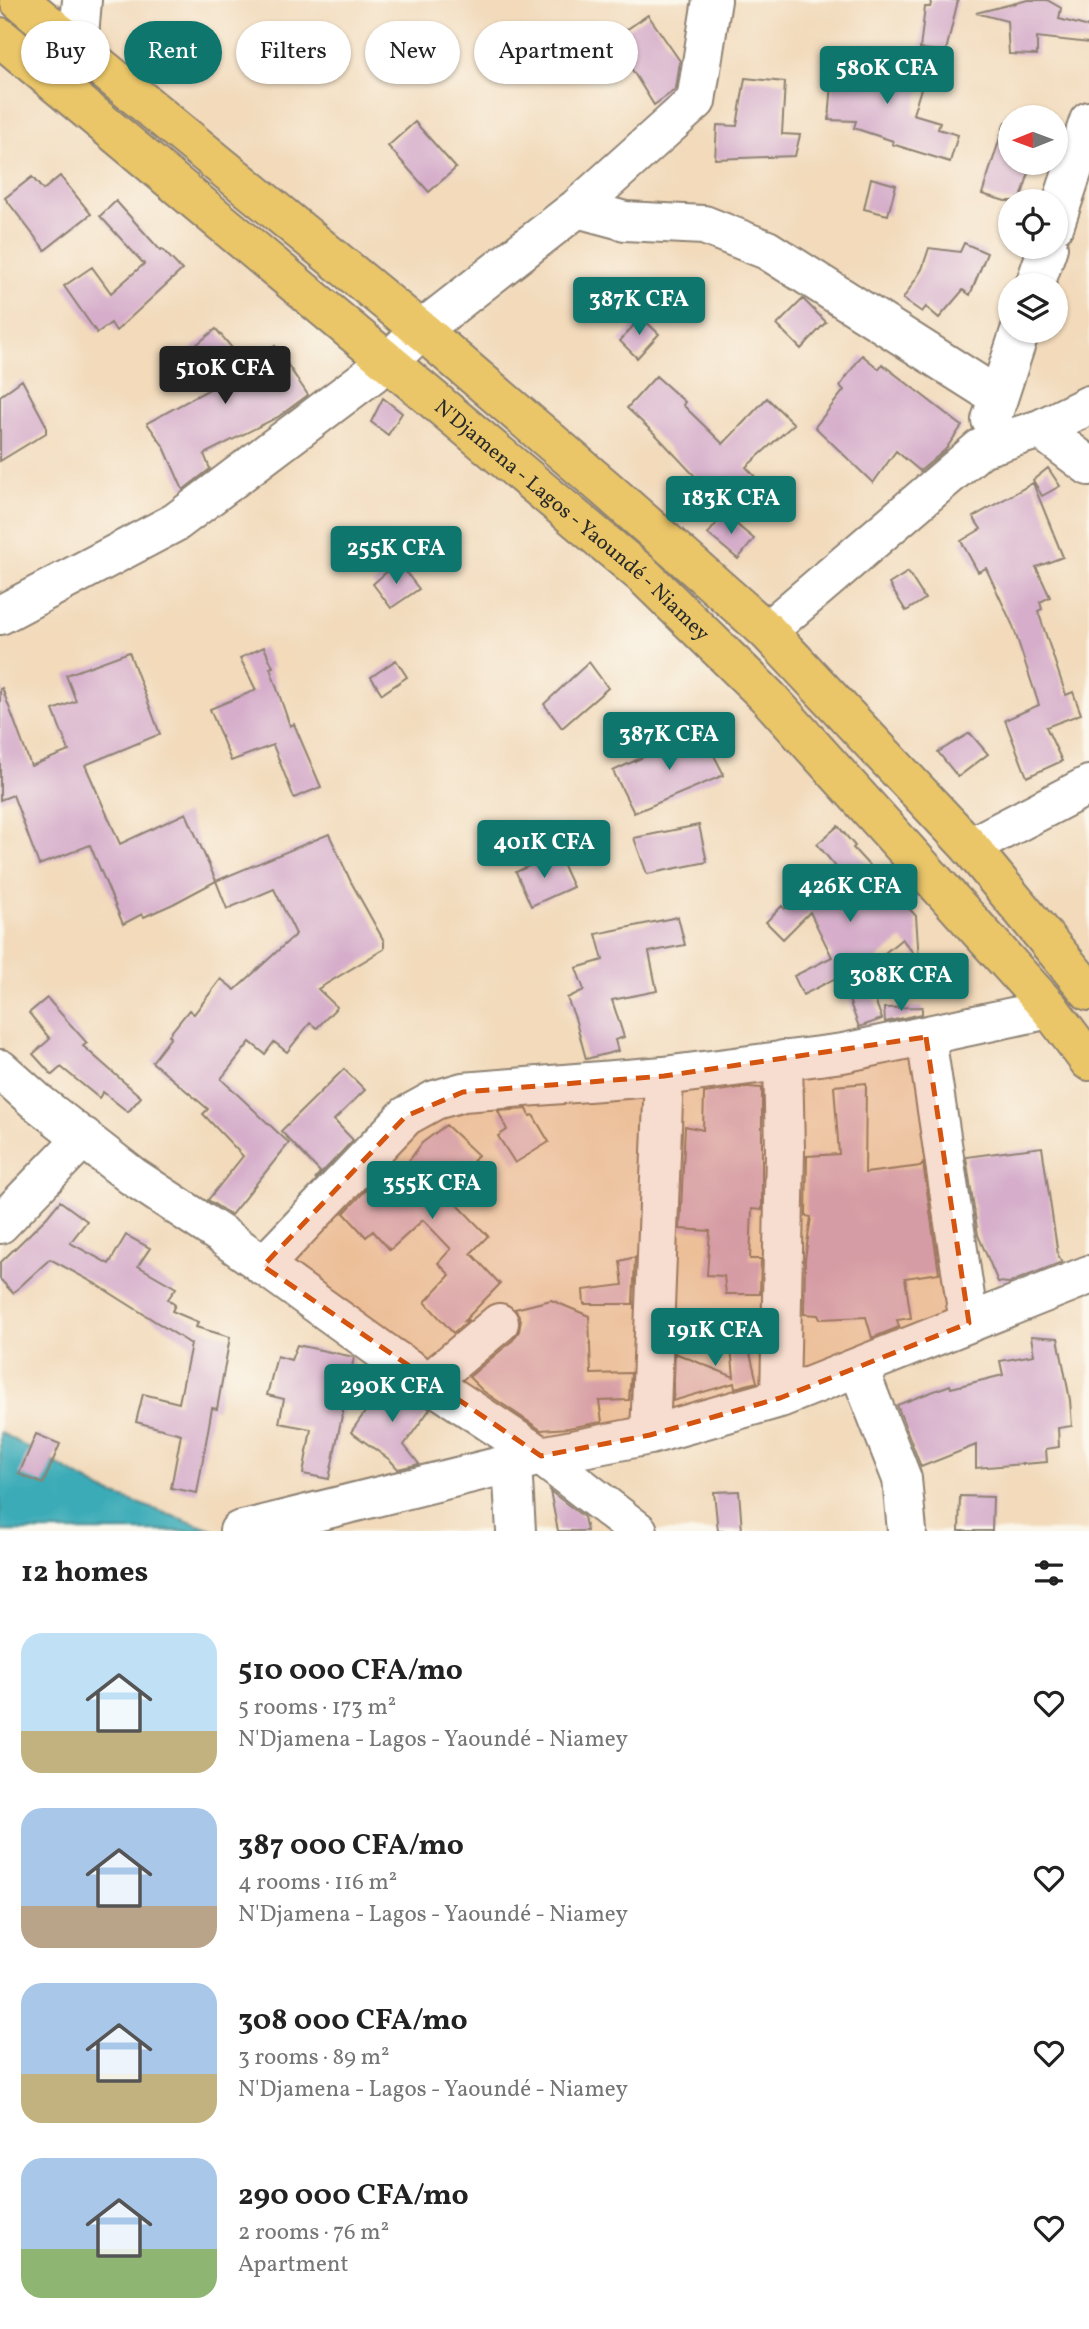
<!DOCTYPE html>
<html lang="en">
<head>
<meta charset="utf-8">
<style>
  body { margin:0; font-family:Vollkorn,serif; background:#f2f2f2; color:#222; height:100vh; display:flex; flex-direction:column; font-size:26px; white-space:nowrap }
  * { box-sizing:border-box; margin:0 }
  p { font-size:23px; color:#767676 }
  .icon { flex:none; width:38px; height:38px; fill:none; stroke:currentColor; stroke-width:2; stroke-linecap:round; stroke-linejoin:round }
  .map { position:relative; height:1531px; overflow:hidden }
  .panel { display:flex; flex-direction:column; background:#fff; flex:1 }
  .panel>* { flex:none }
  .top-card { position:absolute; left:21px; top:21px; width:700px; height:63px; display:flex; gap:14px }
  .needle { width:46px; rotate:269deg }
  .controls { position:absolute; left:998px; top:105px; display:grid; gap:14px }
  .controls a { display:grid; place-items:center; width:70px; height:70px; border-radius:50%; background:#fff; box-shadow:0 2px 5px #0004; font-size:35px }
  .price { position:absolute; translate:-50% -60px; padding:0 16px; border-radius:7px; background:#0f766e; color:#fff; font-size:23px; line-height:46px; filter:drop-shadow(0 2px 4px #0008) }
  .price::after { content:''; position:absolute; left:50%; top:42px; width:21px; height:16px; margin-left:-10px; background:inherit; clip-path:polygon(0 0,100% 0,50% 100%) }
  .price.active { background:#222; color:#fff }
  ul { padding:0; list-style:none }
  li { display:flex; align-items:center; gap:21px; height:175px; padding:0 21px }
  li span { display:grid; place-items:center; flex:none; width:196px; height:140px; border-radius:21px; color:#555 }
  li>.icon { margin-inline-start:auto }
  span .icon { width:84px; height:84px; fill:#fffc; stroke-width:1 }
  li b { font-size:30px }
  h2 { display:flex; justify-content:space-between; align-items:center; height:84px; padding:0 21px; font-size:30px }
  .chip { padding:0 24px; border-radius:32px; background:#fff; box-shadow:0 2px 5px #0004; font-size:24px; line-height:63px }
  .chip.active { background:#0f766e; color:#fff }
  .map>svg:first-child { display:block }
  .water { fill:#3babb7; stroke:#336b71; stroke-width:2 }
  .building { fill:#d6aecb }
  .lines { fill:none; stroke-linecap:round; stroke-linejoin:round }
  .minor-casing { stroke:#8e8273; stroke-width:42 }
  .highway-casing { stroke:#8e8273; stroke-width:42 }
  .minor { stroke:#fff; stroke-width:38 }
  .highway { stroke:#eac669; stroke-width:38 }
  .marked { fill:#d5540f; fill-opacity:0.2; stroke:#d5540f; stroke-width:5; stroke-dasharray:14 9; stroke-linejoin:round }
  .labels { text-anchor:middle; stroke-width:5; stroke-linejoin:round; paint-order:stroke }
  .street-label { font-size:21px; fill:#2b2b2b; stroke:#fbf7ec }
</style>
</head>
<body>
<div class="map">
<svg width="1089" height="1531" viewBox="0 0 1089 1531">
  <rect width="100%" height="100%" fill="#fbf7ec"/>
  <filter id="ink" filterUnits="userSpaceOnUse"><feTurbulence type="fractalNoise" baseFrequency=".0143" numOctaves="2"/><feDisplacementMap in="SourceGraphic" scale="14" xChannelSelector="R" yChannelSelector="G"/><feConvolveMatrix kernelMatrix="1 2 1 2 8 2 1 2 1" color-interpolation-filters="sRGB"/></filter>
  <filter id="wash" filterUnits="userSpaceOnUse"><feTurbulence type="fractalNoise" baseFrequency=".00686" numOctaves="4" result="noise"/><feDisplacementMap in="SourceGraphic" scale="28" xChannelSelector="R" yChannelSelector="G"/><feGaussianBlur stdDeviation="1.57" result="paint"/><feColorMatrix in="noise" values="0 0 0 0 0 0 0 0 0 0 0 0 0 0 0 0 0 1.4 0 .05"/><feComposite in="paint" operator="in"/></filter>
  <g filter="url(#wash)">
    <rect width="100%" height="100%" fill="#f2dabb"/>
    <!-- water -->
    <path class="water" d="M0 1432 104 1491 215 1531H0Z"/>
    <g id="blocks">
      <!-- building -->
      <path class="building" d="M932 0H958L946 51 920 49 925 7H930Z
        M1028 0H1047L1061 8 1059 19 1089 27V43L1037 37V55L1009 54 1007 21 976 13Z
        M648 15 680 61 676 89 654 105 613 39Z
        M834 58 886 66 888 61 926 73 913 114 940 122 938 129 958 135 950 162 892 144 893 141 854 128 856 121 829 120Z
        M745 78 785 82 782 134 800 135 795 156 715 159 717 125 737 126Z
        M415 122 456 168 429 192 388 146Z
        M1005 122H1010V163H1032L1020 201H1005L982 194Z
        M60 176 91 214 45 250 5 198 32 177 43 190Z
        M871 178 896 185 888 215 864 209Z
        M116 201 160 250 162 249 182 270 116 331 111 323 97 333 64 286 92 267 111 293 144 264 100 216Z
        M964 243 987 253 970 295 963 290 939 318 926 307 922 312 903 299 922 269 929 248 960 252Z
        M803 299 826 322 801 349 777 325Z
        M641 317 659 334 637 358 620 341Z
        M216 329 247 366 275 346 308 395 278 417 204 454 210 469 183 490 164 447 147 423 219 384 191 349Z
        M862 355 879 369 882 364 962 426 945 450 920 471 896 451 873 483 815 427 844 390 840 386Z
        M656 376 685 402 683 405 723 444 767 398 794 424 746 467 769 492 738 523 705 492 707 489 658 437 627 408Z
        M22 380 46 425V433L0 461V396Z
        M383 398 402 413 388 435 371 422Z
        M1048 468 1060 486 1042 496 1033 480Z
        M1033 483 1063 557 1036 567 1050 597 1040 602 1042 609 1038 611 1066 695 1073 692 1081 714 1046 727 1062 761 1027 777 1005 720 1039 705 1013 626 986 568 978 572 961 541 981 529 973 517Z
        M724 514 754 539 738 559 708 534Z
        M398 562 419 589 391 608 373 584Z
        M908 572 925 599 906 611 889 584Z
        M264 647 273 667 270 668 290 726 294 724 321 787 294 798 273 745 231 761 210 709 256 690 240 658Z
        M129 652 160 734 85 765 120 844 186 813 216 881 329 834 351 882 384 941V949L318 989 337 1007 317 1028 310 1023 287 1052 274 1042 265 1054 250 1042 221 1079 289 1143 231 1215 208 1200 243 1156 203 1114 208 1109 152 1062 171 1037 169 1035 189 1010 194 1014 221 979 235 990 296 934 274 889 227 909 216 881 173 904 144 917 142 914 123 924 90 845 39 865 13 795 0 800V689L2 688 31 766 69 751 53 710 76 701 66 675Z
        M396 660 407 677 382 694 371 677Z
        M589 662 608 688 562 728 544 704Z
        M701 730 724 775 634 813 613 771Z
        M970 733 988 754 958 777 938 752Z
        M699 825 707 862 647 874 634 838Z
        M838 826 855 846 853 848 916 916 919 960 902 939 864 970 882 1019 859 1027 840 976 803 995 794 976 832 957 810 912 783 939 766 922 782 906 785 909 820 885 817 882 836 867 817 844Z
        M557 853 573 887 531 906 516 872Z
        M678 917 685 945 649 952 657 991 612 1000 624 1037 615 1040 618 1051 586 1059 575 1018 567 998 584 990 576 968 603 960 596 934Z
        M47 998 87 1043 83 1046 141 1097 128 1112 103 1092 99 1098 61 1067 52 1075 33 1054 50 1039 29 1013Z
        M922 1007V1014L885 1022 884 1008Z
        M344 1069 365 1090 334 1120 353 1140 315 1180 320 1172 281 1131Z
        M866 1083 865 1173 921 1166 923 1163 939 1273 905 1278 911 1318 897 1320 899 1327 872 1338 866 1317 820 1319 818 1315 804 1314 805 1259 811 1217 806 1216 807 1156 839 1154 834 1086Z
        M747 1087 762 1088V1210L752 1209 750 1259H761L760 1294H726L724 1276 707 1275 710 1231 680 1229 685 1126 703 1130 704 1093Z
        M527 1109 530 1116 533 1115 549 1142 515 1163 498 1136 507 1130 498 1111Z
        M446 1125 478 1155 447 1194 488 1236 471 1253 500 1284 464 1321 469 1320 453 1333 425 1302 450 1275 438 1263 451 1249 423 1220 390 1250 373 1231 366 1237 344 1213 383 1172 387 1176 392 1169 398 1176 422 1143Z
        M1042 1147 1058 1255 1062 1262 1009 1283 998 1282 978 1235 966 1157Z
        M60 1201 87 1221 70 1243 109 1264 126 1235 150 1248 138 1266 176 1288 168 1299 175 1305 172 1311 198 1322 196 1327 230 1337 217 1409 212 1408 197 1493 171 1488 181 1434 136 1422 143 1394 179 1403 191 1344 96 1284 50 1259 13 1293 0 1279V1263L47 1217Z
        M635 1257 633 1304H584L583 1290 623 1285 620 1261Z
        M551 1300 589 1316 591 1374 631 1373 629 1400 599 1401 602 1422 568 1428 541 1430 483 1391 469 1377 513 1340 519 1331 521 1320 515 1309Z
        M741 1316 757 1382 735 1388 734 1383 673 1401 675 1353 734 1377 728 1318Z
        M1031 1336 1058 1338 1070 1400 1072 1426 1058 1428 1059 1447 1046 1449 1047 1462 976 1468V1445L921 1467 897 1405 950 1385 951 1388 1003 1375 1000 1361 1034 1355Z
        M297 1345 354 1357 329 1479 303 1474 311 1429 279 1423 284 1399 267 1395 277 1356 291 1360Z
        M387 1381 430 1409 404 1445 419 1464 398 1469 390 1460 351 1432Z
        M36 1434 60 1444 43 1484 19 1474Z
        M550 1491 584 1517 587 1531H558Z
        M739 1491 742 1531H718L714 1492Z
        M960 1496 993 1497 992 1531H959Z"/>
    </g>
  </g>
  <g filter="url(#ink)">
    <use href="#blocks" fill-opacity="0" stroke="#8e8273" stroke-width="2"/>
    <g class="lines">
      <!-- minor casing -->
      <g class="minor-casing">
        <path id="minor" d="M78 48 82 0
          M577 208 625 221 704 225 767 250 998 397
          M1055 224 1089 121
          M1035 285 1048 247
          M991 420 1020 331
          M1040 429 1089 466
          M0 615 176 522 388 362 421 330 577 208 696 101 712 0
          M767 631 981 448 1040 429 1089 405
          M970 847 1089 785
          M926 1037 969 1323
          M0 1069 37 1102 132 1176 220 1234 388 1355 541 1456 638 1531
          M0 1224 84 1137
          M263 1266 406 1116 435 1100 463 1092 664 1076 843 1053 1050 1009
          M858 1367 902 1479 907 1531
          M429 1382 499 1323
          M780 1398 785 1151 783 1060
          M650 1435 664 1076
          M512 1464 516 1531
          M239 1531 541 1456 650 1435 780 1398 1089 1275"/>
      </g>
      <!-- highway casing -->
      <g class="highway-casing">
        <g id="highway">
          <path d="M19 0 421 330 605 488 767 631 970 847 1089 991"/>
          <path id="s1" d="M0 37 643 575 769 698 1050 1009 1089 1061"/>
        </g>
      </g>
      <!-- minor -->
      <use href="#minor" class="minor"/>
      <!-- highway -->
      <use href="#highway" class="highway"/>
    </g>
  </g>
  <!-- marked area -->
  <path class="marked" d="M926 1037 969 1323 780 1398 650 1435 541 1456 263 1266 406 1116 463 1092 664 1076Z"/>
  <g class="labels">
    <!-- street labels -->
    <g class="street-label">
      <text dy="7" stroke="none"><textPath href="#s1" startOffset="749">N'Djamena - Lagos - Yaoundé - Niamey</textPath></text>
    </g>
  </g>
</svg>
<div class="controls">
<a><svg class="needle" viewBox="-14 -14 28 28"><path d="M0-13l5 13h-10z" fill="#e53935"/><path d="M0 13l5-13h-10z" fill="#767676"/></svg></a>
<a><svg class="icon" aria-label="locate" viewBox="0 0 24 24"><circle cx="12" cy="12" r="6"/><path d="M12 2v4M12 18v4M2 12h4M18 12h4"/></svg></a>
<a><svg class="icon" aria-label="layers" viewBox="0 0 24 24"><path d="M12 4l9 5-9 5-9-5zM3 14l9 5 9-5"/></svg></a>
</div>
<b class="price" style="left:887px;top:106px">580K CFA</b>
<b class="price" style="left:639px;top:337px">387K CFA</b>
<b class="price active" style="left:225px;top:406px">510K CFA</b>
<b class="price" style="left:731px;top:536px">183K CFA</b>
<b class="price" style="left:396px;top:586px">255K CFA</b>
<b class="price" style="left:669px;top:772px">387K CFA</b>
<b class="price" style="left:544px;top:880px">401K CFA</b>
<b class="price" style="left:850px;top:924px">426K CFA</b>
<b class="price" style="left:901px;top:1013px">308K CFA</b>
<b class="price" style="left:432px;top:1221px">355K CFA</b>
<b class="price" style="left:715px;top:1368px">191K CFA</b>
<b class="price" style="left:392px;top:1424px">290K CFA</b>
<div class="top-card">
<a class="chip">Buy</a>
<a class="chip active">Rent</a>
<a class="chip">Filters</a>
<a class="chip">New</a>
<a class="chip">Apartment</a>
</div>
</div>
<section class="panel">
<h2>12 homes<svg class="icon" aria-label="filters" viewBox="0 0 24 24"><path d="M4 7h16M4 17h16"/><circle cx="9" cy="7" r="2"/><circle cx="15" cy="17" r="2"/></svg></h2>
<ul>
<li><span style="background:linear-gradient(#bfe0f5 70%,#c2b280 0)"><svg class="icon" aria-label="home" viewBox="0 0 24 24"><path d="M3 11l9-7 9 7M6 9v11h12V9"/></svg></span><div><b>510 000 CFA/mo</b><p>5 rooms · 173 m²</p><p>N'Djamena - Lagos - Yaoundé - Niamey</p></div><svg class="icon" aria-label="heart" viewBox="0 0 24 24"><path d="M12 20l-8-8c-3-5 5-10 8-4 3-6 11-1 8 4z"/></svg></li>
<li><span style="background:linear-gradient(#a9c7e8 70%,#b9a48a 0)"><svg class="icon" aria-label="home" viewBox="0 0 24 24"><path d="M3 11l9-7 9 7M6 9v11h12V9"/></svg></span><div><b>387 000 CFA/mo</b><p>4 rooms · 116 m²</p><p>N'Djamena - Lagos - Yaoundé - Niamey</p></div><svg class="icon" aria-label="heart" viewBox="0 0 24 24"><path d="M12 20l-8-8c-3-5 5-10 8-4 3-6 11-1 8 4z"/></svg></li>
<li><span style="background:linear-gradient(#a9c7e8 65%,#c2b280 0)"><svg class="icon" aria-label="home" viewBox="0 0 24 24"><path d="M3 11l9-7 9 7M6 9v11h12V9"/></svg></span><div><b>308 000 CFA/mo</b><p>3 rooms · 89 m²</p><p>N'Djamena - Lagos - Yaoundé - Niamey</p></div><svg class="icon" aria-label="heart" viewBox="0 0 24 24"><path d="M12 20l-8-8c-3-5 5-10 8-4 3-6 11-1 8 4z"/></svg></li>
<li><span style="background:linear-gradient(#a9c7e8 65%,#8fb573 0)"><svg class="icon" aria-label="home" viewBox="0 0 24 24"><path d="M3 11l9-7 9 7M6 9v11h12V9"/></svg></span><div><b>290 000 CFA/mo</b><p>2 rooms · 76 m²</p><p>Apartment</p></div><svg class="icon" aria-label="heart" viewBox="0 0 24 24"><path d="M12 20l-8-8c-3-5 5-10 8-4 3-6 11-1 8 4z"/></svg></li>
</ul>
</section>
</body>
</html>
